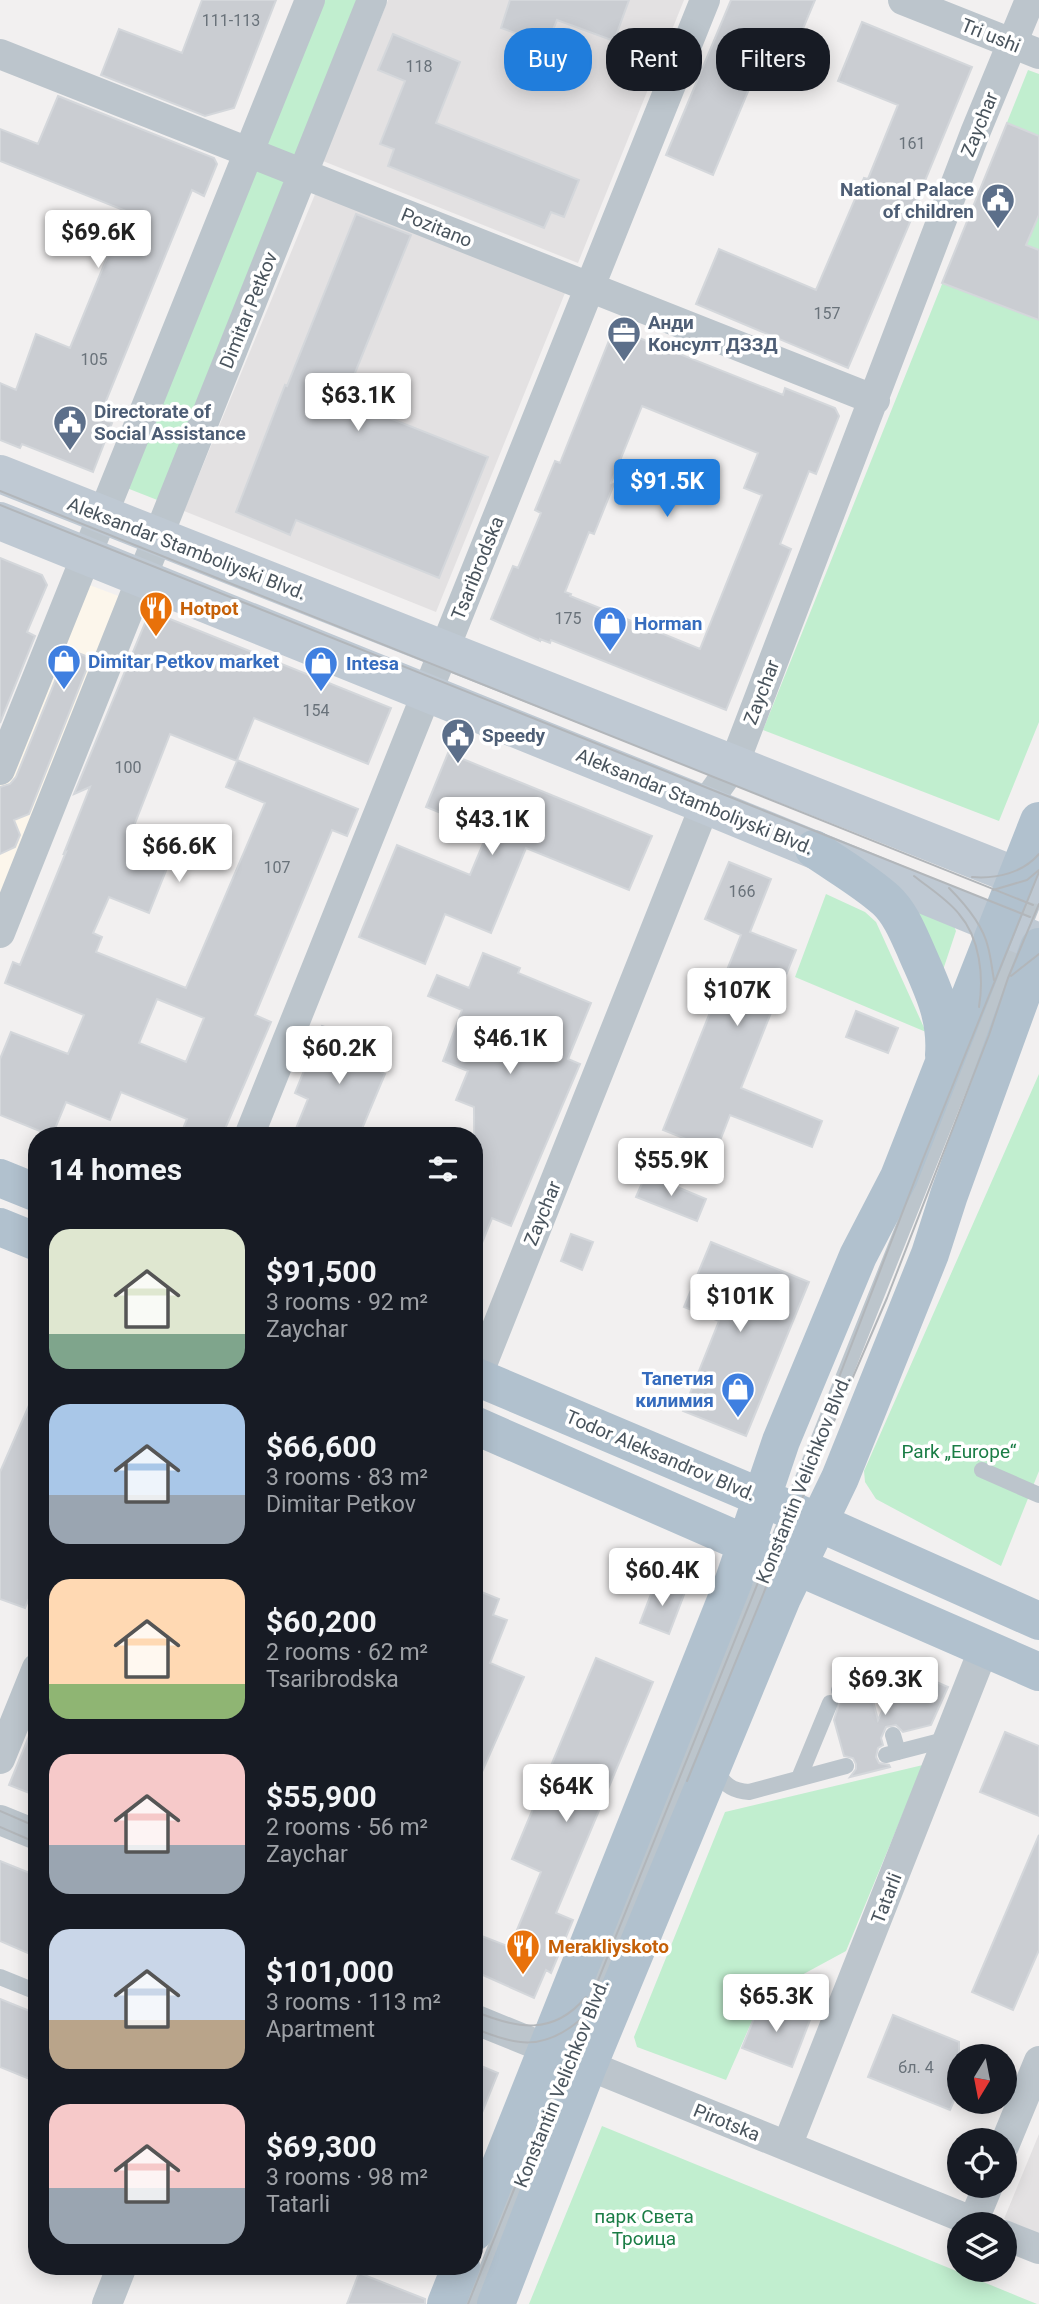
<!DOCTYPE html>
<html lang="en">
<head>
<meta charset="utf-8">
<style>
  body { margin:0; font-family:Roboto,sans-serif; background:#242831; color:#f1f3f6; height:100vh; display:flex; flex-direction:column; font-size:26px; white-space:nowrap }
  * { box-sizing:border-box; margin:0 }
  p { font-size:23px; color:#9ea1a6 }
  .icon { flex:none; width:38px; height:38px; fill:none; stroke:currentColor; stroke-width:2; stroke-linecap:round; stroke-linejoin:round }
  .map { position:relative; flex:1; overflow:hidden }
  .side { position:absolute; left:28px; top:1127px; width:455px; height:1148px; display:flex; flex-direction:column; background:#171b24; border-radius:28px; box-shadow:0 4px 18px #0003 }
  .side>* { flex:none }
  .guide { position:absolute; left:504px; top:28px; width:429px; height:63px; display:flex; gap:14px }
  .needle { width:46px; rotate:190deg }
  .fabs { position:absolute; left:947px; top:2044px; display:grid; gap:14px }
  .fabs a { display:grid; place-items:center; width:70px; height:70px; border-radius:50%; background:#171b24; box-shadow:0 4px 18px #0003; font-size:35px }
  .price { position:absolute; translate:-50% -60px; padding:0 16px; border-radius:7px; background:#fff; color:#222; font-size:23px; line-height:46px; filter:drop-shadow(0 2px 4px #0008) }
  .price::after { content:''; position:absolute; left:50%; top:42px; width:21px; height:16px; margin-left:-10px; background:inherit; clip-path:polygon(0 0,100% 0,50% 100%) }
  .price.active { background:#207ddc; color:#fff }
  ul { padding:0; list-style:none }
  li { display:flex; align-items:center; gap:21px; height:175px; padding:0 21px }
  li span { display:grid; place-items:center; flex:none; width:196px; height:140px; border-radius:21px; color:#555 }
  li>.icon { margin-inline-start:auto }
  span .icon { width:84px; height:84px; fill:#fffc; stroke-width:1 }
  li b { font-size:30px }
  h2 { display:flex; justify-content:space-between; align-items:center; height:84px; padding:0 21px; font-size:30px }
  .pill { padding:0 24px; border-radius:28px; background:#171b24; box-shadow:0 4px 18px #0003; font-size:24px; line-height:63px }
  .pill.active { background:#207ddc; color:#fff }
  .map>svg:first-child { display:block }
  .commercial { fill:#fcf6eb }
  .education { fill:#e3e1e2 }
  .green { fill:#c1eecf }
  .building { fill:#cacdd2; stroke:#d4d7db; stroke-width:2; fill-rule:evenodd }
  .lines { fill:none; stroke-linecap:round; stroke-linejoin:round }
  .lane { stroke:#bcc5cc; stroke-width:16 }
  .street { stroke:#bcc5cc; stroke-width:30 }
  .secondary { stroke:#bfc9d3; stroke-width:38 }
  .primary { stroke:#b1c1ce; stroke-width:38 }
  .tram { stroke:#b2b6ba; stroke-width:2 }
  .labels { text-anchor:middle; stroke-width:7; stroke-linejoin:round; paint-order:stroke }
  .number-label { font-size:16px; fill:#69727a }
  .street-label { font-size:19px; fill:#49545d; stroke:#fff }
  .service-label { font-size:19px; font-weight:bold; fill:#4e5e75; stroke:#fff; text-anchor:start }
  .food-label { font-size:19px; font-weight:bold; fill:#c56008; stroke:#fff; text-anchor:start }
  .shop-label { font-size:19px; font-weight:bold; fill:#366cbe; stroke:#fff; text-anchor:start }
  .park-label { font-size:19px; fill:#1b7d46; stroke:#fff }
</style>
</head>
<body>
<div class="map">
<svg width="1039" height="2304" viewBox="0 0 1039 2304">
  <rect width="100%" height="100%" fill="#f2f0f0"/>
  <!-- commercial -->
  <path class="commercial" d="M76 580 132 601 0 933V770Z"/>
  <!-- education -->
  <path class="education" d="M388 0H684L578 263 323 161Z
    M316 192 567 288 436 612 184 511Z
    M1039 2134V2234L1004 2219Z"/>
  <!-- green -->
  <path class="green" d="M310 0H372L170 505 114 483Z
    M1028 70 1039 74V722L999 821 763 730Z
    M826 894 865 912 876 922 926 1032 795 977Z
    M912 898 951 919 956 931 941 976Z
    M1039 1074V1471L1001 1566 876 1499 865 1482 864 1471Z
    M923 1765 846 1951 763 1996 726 2080 637 2047 634 2037 725 1812Z
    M602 2126 1037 2304H529Z"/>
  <!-- building -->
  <path class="building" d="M202 0H276L234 108 205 116 101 75 119 29 182 53Z
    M510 0H629L614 41 557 20 547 44 501 28Z
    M731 0H815L797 43 773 32 713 175 666 155Z
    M862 22 972 67 917 200 919 201 848 368 696 304 719 249 816 290 864 178 868 179 898 105 838 81Z
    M393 34 460 62 436 123 579 180 564 217 551 212 544 228 388 166 394 149 380 144 405 81 378 70Z
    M58 96 214 158 217 164 204 196 192 190 99 418 112 423 93 472 22 444 20 448 0 440V383L16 390 36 334 70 348 126 211 0 161V129L38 144Z
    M1007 123 1039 136V215L1026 245 1039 250V320L942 283Z
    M356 214 411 235 344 400 488 457 439 578 296 520 290 535 236 512 285 385 287 386Z
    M614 328 783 395 785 388 835 408 839 416 816 474 809 471 780 544 791 549 726 710 551 640 550 643 540 639V641L491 619 513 566 518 568 541 513 535 510 555 461 560 463ZM642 406 758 453 744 488 762 495 700 649 570 596 571 594 565 592 589 532 594 534 614 484 611 483Z
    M0 558 42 575 47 585 27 632 35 636 0 723Z
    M150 611 391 708 368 764 254 718 237 760 358 809 347 836 332 830 255 1015 271 1022 222 1136H180L187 1119 121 1092 110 1120 66 1102 52 1136 0 1115V1059L11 1032 68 1054 84 1015 5 983 13 962 20 965 66 852 64 853 90 787 74 794ZM170 734 237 761 226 787 265 803 186 988 96 952 102 937 93 933 109 897 149 913 173 853 130 836ZM157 999 204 1018 186 1062 139 1043Z
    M68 649 91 658 29 814 14 820 20 835 15 847 0 854V787L10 784 16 777Z
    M448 753 652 836 629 890 526 848 491 933 445 914 425 964 359 937 397 845 470 875 488 832 426 807Z
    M729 862 771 879 750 932 796 950 741 1088 822 1121 812 1147 730 1115 716 1151 663 1130 741 935 705 919Z
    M483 953 520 968 518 973 591 1003 568 1059 580 1064 511 1226 492 1218 475 1260 474 1107 456 1100 468 1071 443 1061 462 1010 428 996 437 975 469 988Z
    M856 1011 898 1028 888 1053 846 1037Z
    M322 1026 389 1053 381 1072 385 1074 359 1136H293L308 1099 295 1093Z
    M646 1174 706 1199 697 1221 636 1197Z
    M571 1234 593 1242 582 1270 561 1261Z
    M711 1242 809 1282 746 1436 683 1411 719 1321 684 1307Z
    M37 1387V1579L25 1608 0 1599V1472Z
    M656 1581 685 1592 669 1634 640 1623Z
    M474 1589 499 1599 493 1615 507 1620 490 1663 524 1677 474 1790Z
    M596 1658 653 1682 556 1913 573 1920 551 1973 546 1970 534 1998 474 1971V1933L510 1947 541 1872 512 1859Z
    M902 1667 948 1687 931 1725 903 1732 896 1725 886 1727 881 1738 883 1745 878 1748 876 1757 879 1763 889 1765 890 1767 850 1777 856 1769V1764L853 1758 844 1756 834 1720 840 1700 858 1691 867 1692 871 1693 878 1720Z
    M36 1719H37V1796L9 1785Z
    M1005 1732 1039 1746V1816L980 1792Z
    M1039 1835V1950L1013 2010 972 1992Z
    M0 1861 37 1876V1957L0 1941Z
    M0 1999 37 2014V2082L0 2067Z
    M761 2001 810 2020 792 2067 742 2048Z
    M893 2015 959 2042V2089L950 2110 868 2077Z
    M474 2063 498 2073 475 2130H474Z
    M359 2273 425 2299V2304H347Z"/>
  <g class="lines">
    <!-- lane -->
    <path class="lane" d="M982 1470 1039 1495
      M839 1690C853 1679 868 1675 882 1689
      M893 1735 898 1752
      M886 1755 948 1739
      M716 1768C722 1784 732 1791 749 1792L846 1766
      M799 1778 830 1703
      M0 1977 37 1992
      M473 2304 1039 888"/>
    <!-- street -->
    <path class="street" d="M903 0 1039 54
      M0 54 875 400
      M0 770 310 0
      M0 933 372 0
      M249 1136 705 0
      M477 1377 705 805 734 764 975 133 1030 0
      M0 1759 37 1668
      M0 1820 37 1835
      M474 2019 979 2224
      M787 2146 984 1648
      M1004 2146 1039 2061
      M973 2222 988 2186
      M1004 2235 1039 2249
      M107 2304 122 2266"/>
    <!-- secondary -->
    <path class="secondary" d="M0 474 1039 885
      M0 521 705 805 1039 942"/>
    <!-- primary -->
    <path class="primary" d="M814 849C837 865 865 881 886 900 900 913 908 933 916 951 931 986 947 1015 944 1055
      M0 1178 37 1193
      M0 1227 37 1242
      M474 1376 786 1508 1039 1621
      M474 1425 1039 1672
      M474 2232 734 1580 781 1441 858 1256 899 1177 1039 821
      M446 2304 461 2266
      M496 2304 588 2066 782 1598 840 1478 930 1254 949 1195 1039 947"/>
    <!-- tram -->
    <path class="tram" d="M0 491 1033 905
      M0 505 1030 917
      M914 876C929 888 947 899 959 914 980 938 984 977 979 1007
      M972 877C996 879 1023 873 1039 854
      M949 888C965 904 983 925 988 947 991 958 992 969 994 980
      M993 890 1027 880 1039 870
      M1011 976 1039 954
      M687 1781 828 1435 887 1298 989 1035 1008 978 1039 904
      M0 1811 37 1827
      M0 1827 37 1843
      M474 2011C517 2029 553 2036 586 1997
      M474 2028C516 2046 543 2051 580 2020
      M468 2304 806 1463 923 1159 1039 872"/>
  </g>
  <!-- icons -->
  <defs>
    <g id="civic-pin" transform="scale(1.75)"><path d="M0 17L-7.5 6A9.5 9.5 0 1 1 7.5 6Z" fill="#5c6f8a" stroke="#fff"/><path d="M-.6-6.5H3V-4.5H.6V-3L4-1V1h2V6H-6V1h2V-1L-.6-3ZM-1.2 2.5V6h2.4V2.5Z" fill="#fff"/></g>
    <g id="office-pin" transform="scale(1.75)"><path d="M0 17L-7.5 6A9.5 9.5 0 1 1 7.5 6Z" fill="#5c6f8a" stroke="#fff"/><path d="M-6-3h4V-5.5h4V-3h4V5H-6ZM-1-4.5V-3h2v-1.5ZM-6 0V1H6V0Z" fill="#fff"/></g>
    <g id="restaurant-pin" transform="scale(1.75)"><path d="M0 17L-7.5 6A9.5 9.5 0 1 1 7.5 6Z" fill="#e8710a" stroke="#fff"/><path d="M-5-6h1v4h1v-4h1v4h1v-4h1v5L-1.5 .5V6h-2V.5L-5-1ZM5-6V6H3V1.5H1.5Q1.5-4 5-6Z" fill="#fff"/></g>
    <g id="shop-pin" transform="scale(1.75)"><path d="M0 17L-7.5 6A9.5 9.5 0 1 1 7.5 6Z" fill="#3f7fe0" stroke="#fff"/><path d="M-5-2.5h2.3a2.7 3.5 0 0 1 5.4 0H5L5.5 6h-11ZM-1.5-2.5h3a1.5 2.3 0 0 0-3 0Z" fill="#fff"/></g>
  </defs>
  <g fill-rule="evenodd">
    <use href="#civic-pin" x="998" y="200"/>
    <use href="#office-pin" x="624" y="333"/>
    <use href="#civic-pin" x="70" y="422"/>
    <use href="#restaurant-pin" x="156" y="608"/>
    <use href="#shop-pin" x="610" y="623"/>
    <use href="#shop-pin" x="64" y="661"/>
    <use href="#shop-pin" x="321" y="663"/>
    <use href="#civic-pin" x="458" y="735"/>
    <use href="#shop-pin" x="738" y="1389"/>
    <use href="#restaurant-pin" x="523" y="1946"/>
  </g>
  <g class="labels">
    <!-- number labels -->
    <g class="number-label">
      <text x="231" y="26">111-113</text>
      <text x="419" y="72">118</text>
      <text x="912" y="149">161</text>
      <text x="827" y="319">157</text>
      <text x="94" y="365">105</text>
      <text x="568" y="624">175</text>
      <text x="316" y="716">154</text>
      <text x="128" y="773">100</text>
      <text x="277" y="873">107</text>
      <text x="742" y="897">166</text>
      <text x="916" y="2073">бл. 4</text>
    </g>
    <!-- street labels -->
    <g class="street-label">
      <text transform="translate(991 35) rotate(22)" y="7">Tri ushi</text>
      <text transform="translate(979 124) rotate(-68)" y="7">Zaychar</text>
      <text transform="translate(437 227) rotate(22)" y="7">Pozitano</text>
      <text transform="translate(248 310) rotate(-68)" y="7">Dimitar Petkov</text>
      <text transform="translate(187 548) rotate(21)" y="7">Aleksandar Stamboliyski Blvd.</text>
      <text transform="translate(477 568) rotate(-68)" y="7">Tsaribrodska</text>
      <text transform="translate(761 692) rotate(-69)" y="7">Zaychar</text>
      <text transform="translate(695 801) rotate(22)" y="7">Aleksandar Stamboliyski Blvd.</text>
      <text transform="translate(542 1213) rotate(-68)" y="7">Zaychar</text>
      <text transform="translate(661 1455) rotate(23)" y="7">Todor Aleksandrov Blvd.</text>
      <text transform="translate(803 1479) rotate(-68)" y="7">Konstantin Velichkov Blvd.</text>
      <text transform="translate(886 1898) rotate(-69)" y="7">Tatarli</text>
      <text transform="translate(561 2083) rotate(-68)" y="7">Konstantin Velichkov Blvd.</text>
      <text transform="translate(727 2122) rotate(22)" y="7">Pirotska</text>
    </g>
    <!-- service labels -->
    <g class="service-label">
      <text x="974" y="196" text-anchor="end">National Palace<tspan x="974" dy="22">of children</tspan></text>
      <text x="648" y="329">Анди<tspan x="648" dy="22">Консулт ДЗЗД</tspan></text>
      <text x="94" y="418">Directorate of<tspan x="94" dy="22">Social Assistance</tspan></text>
      <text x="482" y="742">Speedy</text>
    </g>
    <!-- food labels -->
    <g class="food-label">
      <text x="180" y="615">Hotpot</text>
      <text x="548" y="1953">Merakliyskoto</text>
    </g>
    <!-- shop labels -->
    <g class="shop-label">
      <text x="634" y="630">Horman</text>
      <text x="88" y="668">Dimitar Petkov market</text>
      <text x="346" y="670">Intesa</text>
      <text x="714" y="1385" text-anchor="end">Тапетия<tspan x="714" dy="22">килимия</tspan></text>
    </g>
    <!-- park labels -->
    <g class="park-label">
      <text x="959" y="1458">Park „Europe“</text>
      <text x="644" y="2223">парк Света<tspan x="644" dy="22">Троица</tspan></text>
    </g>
  </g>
</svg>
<div class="fabs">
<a><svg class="needle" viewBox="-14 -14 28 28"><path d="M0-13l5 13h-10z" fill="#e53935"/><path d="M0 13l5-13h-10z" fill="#9ea1a6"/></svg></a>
<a><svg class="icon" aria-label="locate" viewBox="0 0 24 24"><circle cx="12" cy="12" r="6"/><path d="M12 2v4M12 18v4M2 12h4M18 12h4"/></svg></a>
<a><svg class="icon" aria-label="layers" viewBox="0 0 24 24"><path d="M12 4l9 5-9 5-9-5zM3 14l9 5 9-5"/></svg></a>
</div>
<b class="price" style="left:98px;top:270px">$69.6K</b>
<b class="price" style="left:358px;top:433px">$63.1K</b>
<b class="price active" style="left:667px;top:519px">$91.5K</b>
<b class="price" style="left:492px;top:857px">$43.1K</b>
<b class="price" style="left:179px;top:884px">$66.6K</b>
<b class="price" style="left:737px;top:1028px">$107K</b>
<b class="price" style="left:510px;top:1076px">$46.1K</b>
<b class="price" style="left:339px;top:1086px">$60.2K</b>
<b class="price" style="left:671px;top:1198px">$55.9K</b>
<b class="price" style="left:740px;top:1334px">$101K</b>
<b class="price" style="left:662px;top:1608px">$60.4K</b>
<b class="price" style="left:885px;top:1717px">$69.3K</b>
<b class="price" style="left:566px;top:1824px">$64K</b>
<b class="price" style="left:776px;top:2034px">$65.3K</b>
<div class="guide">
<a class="pill active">Buy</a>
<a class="pill">Rent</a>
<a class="pill">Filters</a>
</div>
<section class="side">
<h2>14 homes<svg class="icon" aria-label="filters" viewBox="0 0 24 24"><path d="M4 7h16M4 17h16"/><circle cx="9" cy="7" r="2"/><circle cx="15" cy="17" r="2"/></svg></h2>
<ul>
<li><span style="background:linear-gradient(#dfe7d0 75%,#7fa58c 0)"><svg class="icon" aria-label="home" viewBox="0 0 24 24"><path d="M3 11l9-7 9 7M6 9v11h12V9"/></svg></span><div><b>$91,500</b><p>3 rooms · 92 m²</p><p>Zaychar</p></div></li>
<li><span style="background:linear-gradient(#a9c7e8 65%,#9aa5b1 0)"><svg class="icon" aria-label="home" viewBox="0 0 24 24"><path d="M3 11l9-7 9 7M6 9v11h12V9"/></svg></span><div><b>$66,600</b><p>3 rooms · 83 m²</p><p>Dimitar Petkov</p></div></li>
<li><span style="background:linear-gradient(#ffd9b3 75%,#8fb573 0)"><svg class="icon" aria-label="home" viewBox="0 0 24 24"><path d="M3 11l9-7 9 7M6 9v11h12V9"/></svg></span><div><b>$60,200</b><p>2 rooms · 62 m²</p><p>Tsaribrodska</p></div></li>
<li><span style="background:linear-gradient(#f6c9c9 65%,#9aa5b1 0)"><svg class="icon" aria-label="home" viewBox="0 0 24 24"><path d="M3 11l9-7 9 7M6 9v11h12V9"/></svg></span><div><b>$55,900</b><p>2 rooms · 56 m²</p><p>Zaychar</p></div></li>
<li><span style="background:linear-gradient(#c9d6e8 65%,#b9a48a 0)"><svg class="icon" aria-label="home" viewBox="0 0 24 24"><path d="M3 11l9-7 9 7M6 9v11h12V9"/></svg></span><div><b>$101,000</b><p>3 rooms · 113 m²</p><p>Apartment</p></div></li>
<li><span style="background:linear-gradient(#f6c9c9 60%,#9aa5b1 0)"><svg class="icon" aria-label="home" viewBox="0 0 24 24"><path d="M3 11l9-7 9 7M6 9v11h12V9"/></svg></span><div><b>$69,300</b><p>3 rooms · 98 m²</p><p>Tatarli</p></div></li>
</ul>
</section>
</div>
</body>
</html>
